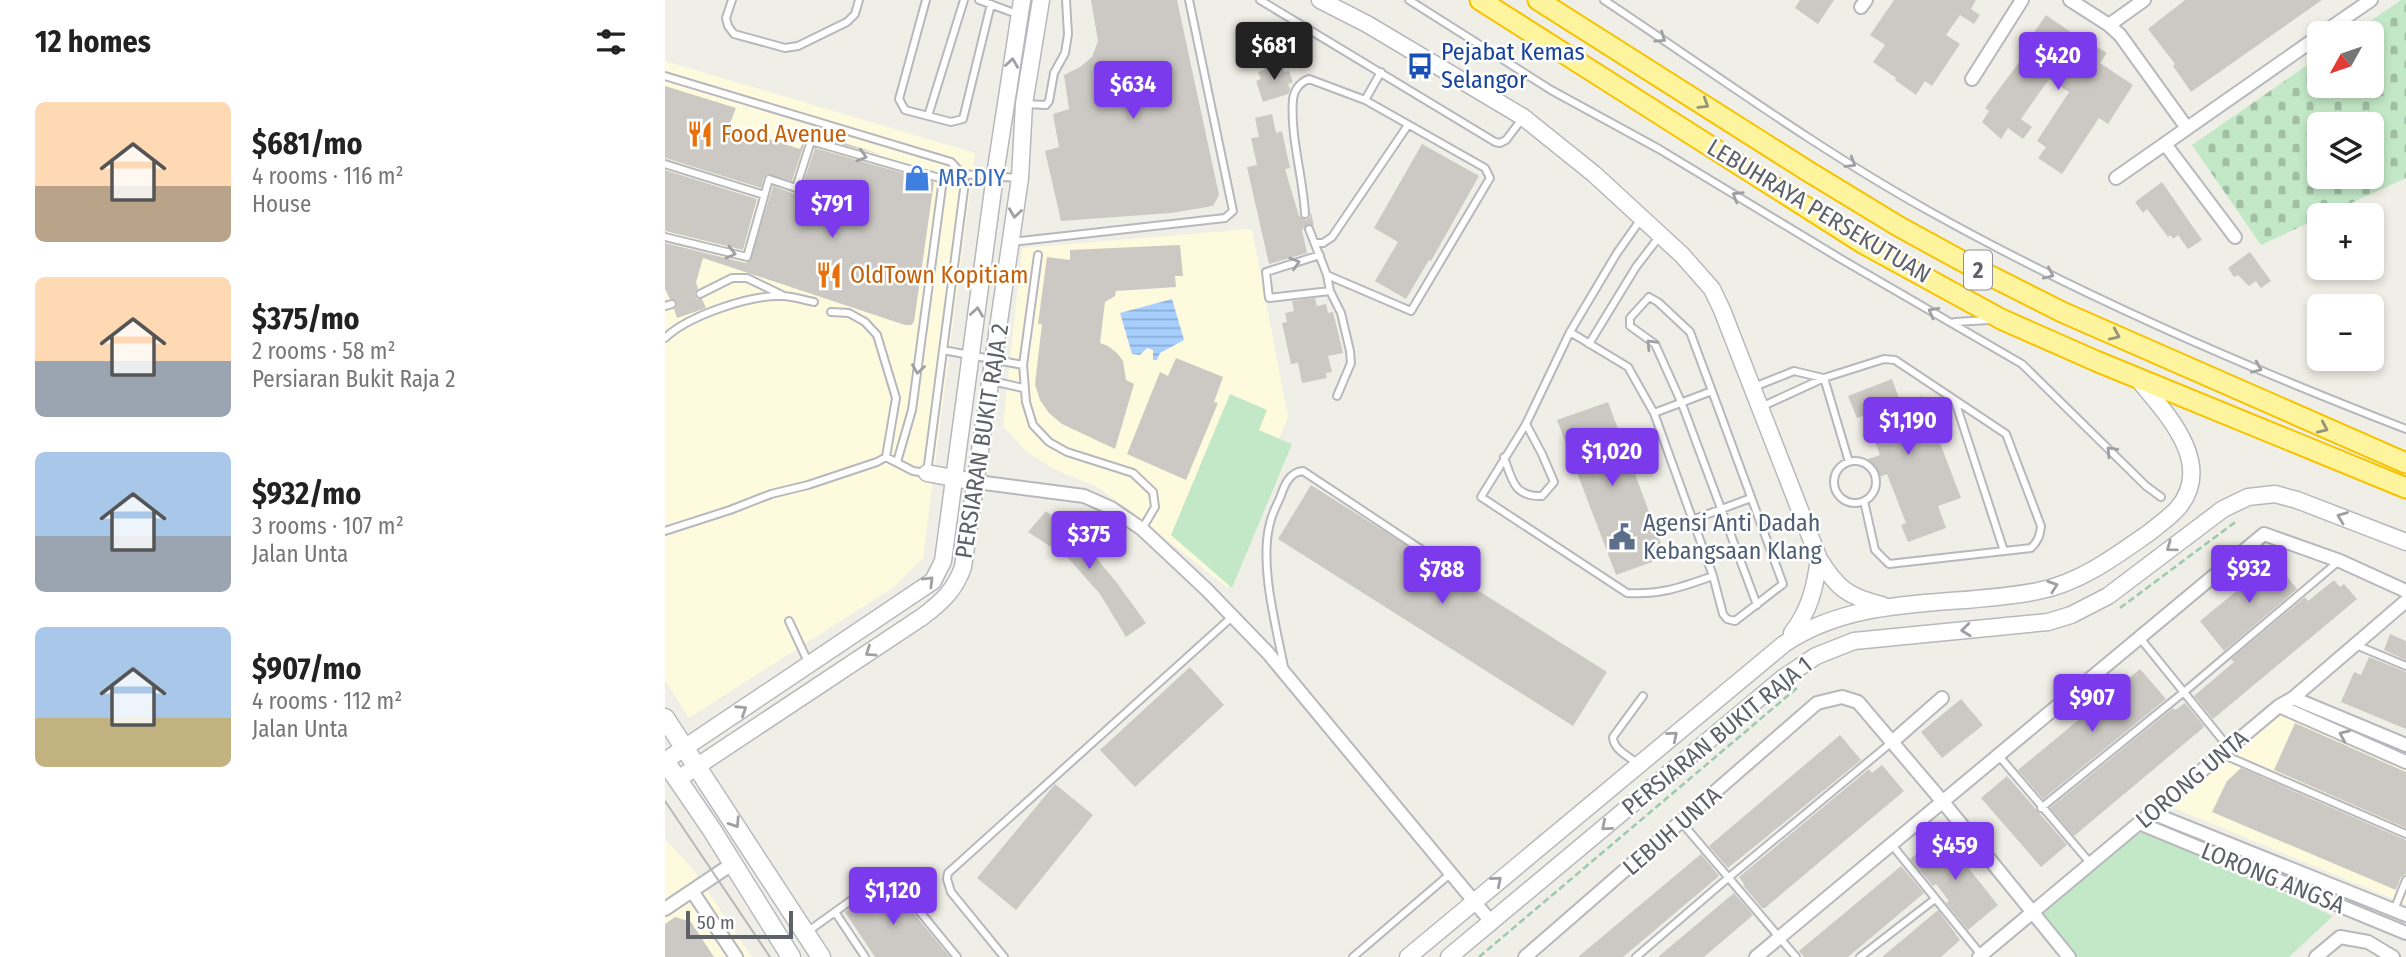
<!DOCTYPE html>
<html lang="en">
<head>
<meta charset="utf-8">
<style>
  body { margin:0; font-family:"Fira Sans Condensed",sans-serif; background:#f6f6f6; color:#222; height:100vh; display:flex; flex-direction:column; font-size:26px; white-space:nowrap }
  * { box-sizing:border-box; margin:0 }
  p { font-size:23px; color:#767676 }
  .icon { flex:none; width:38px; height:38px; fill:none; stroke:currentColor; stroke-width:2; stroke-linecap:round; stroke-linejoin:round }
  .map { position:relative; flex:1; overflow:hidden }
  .panel { display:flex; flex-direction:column; background:#fff; width:665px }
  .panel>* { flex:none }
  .needle { width:46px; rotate:230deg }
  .tools { position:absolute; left:1642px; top:21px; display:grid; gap:14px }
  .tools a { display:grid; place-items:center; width:77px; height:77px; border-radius:10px; background:#fff; box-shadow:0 4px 10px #0003; font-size:35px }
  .scale { position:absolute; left:21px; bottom:18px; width:107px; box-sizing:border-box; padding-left:7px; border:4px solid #5e6167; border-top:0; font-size:19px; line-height:24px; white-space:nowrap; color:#5e6167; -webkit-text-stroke:5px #fff; paint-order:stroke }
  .price { position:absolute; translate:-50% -60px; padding:0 16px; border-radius:7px; background:#7c3aed; color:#fff; font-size:23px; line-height:46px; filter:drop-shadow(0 2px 4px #0008) }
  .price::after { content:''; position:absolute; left:50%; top:42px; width:21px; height:16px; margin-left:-10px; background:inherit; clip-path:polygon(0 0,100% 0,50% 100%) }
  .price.selected { background:#222; color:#fff }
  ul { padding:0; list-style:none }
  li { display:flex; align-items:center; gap:21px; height:175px; padding:0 35px }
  li span { display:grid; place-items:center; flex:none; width:196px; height:140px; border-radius:10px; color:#555 }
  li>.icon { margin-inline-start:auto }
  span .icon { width:84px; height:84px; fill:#fffc; stroke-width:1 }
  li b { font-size:30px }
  h2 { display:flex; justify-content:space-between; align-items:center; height:84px; padding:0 35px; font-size:30px }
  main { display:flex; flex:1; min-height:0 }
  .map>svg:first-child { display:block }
  .commercial { fill:#fefade }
  .cemetery { fill:url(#cemetery-stones); fill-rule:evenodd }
  .park { fill:#c3e8c7 }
  .water { fill:url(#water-rules) }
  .building { fill:#ccc9c4 }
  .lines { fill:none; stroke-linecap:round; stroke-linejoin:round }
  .service-casing { stroke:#b7b8bd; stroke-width:10 }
  .minor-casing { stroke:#b7b8bd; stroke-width:16 }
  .tertiary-casing { stroke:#b7b8bd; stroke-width:19 }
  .secondary-casing { stroke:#b8bac0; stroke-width:21 }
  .trunk-casing { stroke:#f7c300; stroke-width:23 }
  .path { stroke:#9cc9ae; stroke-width:2.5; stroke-dasharray:7 3.5; stroke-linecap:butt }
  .service { stroke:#fff; stroke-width:6 }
  .minor { stroke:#fff; stroke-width:12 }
  .tertiary { stroke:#fff; stroke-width:16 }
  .secondary { stroke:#fff; stroke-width:18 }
  .trunk { stroke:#fef49e; stroke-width:19 }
  .tram { stroke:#b7b8b8; stroke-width:2 }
  .oneway { stroke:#9ea0a4 }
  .oneway2 { stroke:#96947a }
  .labels { text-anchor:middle; stroke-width:5; stroke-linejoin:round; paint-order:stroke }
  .shield { fill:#fff; stroke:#8e9095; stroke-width:2 }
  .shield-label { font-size:23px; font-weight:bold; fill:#5e6167 }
  .transit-label { font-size:24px; fill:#164399; stroke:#fff; text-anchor:start }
  .food-label { font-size:24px; fill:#c56008; stroke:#fff; text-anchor:start }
  .shop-label { font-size:24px; fill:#366cbe; stroke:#fff; text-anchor:start }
  .street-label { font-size:24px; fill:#5e6167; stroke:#fff }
  .service-label { font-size:24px; fill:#4e5e75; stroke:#fff; text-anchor:start }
</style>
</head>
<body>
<main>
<section class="panel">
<h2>12 homes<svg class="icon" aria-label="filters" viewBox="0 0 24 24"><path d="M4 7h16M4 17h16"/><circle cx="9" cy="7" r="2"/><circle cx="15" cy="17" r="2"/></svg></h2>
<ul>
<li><span style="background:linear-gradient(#ffd9b3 60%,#b9a48a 0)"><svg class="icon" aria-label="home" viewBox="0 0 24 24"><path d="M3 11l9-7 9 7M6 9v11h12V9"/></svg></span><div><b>$681/mo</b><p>4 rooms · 116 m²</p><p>House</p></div></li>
<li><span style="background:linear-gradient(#ffd9b3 60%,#9aa5b1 0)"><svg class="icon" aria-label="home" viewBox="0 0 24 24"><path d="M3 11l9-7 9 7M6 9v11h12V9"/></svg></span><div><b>$375/mo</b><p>2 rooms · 58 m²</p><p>Persiaran Bukit Raja 2</p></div></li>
<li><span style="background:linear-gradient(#a9c7e8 60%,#9aa5b1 0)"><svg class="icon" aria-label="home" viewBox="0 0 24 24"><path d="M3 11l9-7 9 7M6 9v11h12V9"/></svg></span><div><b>$932/mo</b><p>3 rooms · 107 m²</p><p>Jalan Unta</p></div></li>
<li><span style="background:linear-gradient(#a9c7e8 65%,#c2b280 0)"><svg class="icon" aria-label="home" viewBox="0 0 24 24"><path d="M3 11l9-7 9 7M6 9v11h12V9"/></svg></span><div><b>$907/mo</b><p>4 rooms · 112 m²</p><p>Jalan Unta</p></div></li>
</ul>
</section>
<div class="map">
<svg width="1741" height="957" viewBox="0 0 1741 957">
  <defs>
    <pattern id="cemetery-stones" width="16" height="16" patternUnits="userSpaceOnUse" patternTransform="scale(1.75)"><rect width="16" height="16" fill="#c3e8c7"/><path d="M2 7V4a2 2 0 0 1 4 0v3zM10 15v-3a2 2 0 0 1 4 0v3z" fill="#a2bfa5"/></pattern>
    <pattern id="water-rules" width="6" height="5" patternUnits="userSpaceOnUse" patternTransform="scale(1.75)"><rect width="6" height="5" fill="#a8d0ff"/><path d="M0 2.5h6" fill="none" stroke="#8cacd2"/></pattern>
  </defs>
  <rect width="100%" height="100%" fill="#f0efe7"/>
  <!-- commercial -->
  <path class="commercial" d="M0 61 310 153 258 558 229 587 24 718 0 680Z
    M587 229 623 417 561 570 564 589 462 508 432 487 389 469 361 451 338 426 357 248Z
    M1615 713 1741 766V904L1504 806Z
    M0 839 27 868 87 957H0Z"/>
  <!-- cemetery -->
  <path class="cemetery" d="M1736 0H1741V178L1660 215H1654V218L1596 245 1527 145 1654 57V86H1706V33H1688ZM1654 124H1706V177H1654Z"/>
  <!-- park -->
  <path class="park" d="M565 394 602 410 594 430 627 444 567 588 506 535Z
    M1479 833 1498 836 1668 916 1624 957H1402L1374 918 1377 911 1467 834Z"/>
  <!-- water -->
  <path class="water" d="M507 299 519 340 495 353 492 360H488V350L482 348 475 355 467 354 455 313Z"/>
  <!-- building -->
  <path class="building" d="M426 0H512L554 195 548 206 506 213 396 221 380 151 394 147 388 114 404 109 399 75 415 67 427 57 433 41Z
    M1135 0H1169L1153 24 1130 8Z
    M1229 0H1311L1306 9 1315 15 1309 24 1295 15 1281 35 1295 44 1267 86 1260 81 1251 95 1230 80 1231 78 1208 62 1220 45 1205 35Z
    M1520 0H1657L1526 92 1508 66 1510 64 1483 29Z
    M1381 15 1423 44 1424 42 1442 53 1435 63 1468 85 1443 124 1434 118 1397 174 1373 158 1381 147 1372 141 1404 92 1384 79 1356 119 1367 127 1358 139 1343 128 1336 139 1317 122 1324 111 1320 108 1358 57 1354 54Z
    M609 63 610 67 617 65 619 72 624 71 628 82 623 84 625 89 623 94 598 102 591 81 596 79 593 72 600 70 598 66Z
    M0 86 71 108 64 126 135 149 142 131 217 155 144 136 141 139 127 181 102 174 99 177 96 188 0 158Z
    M607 114 611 133 617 131 625 168 620 169 634 216 641 220 645 217 646 212 649 226 643 224 637 230 642 253 604 264 582 167 592 165 586 138 594 137 590 118Z
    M757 144 814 176 766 261 764 260 741 299 710 281 733 242 709 228Z
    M150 148 269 182 249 322 246 325H240L38 258 31 282 33 289 29 294 32 299H37L41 308 12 318 9 309 12 306V302L5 299 0 289V243L81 263 85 261 108 186 130 194 135 192Z
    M0 170 92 199 78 250 0 231Z
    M1497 182 1537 240 1523 249 1513 235 1508 239 1506 235 1503 237 1482 209 1478 213 1470 202Z
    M515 245 518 276H510L511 287 451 291 450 296 440 302 435 343 443 346 452 353 458 361 461 380 469 384 450 449 397 424 384 413 375 400 370 384 377 324H373L382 257 405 260V250Z
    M1585 252 1606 281 1596 288 1591 281 1584 286 1573 275 1569 277 1563 268Z
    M650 298 652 306 661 304 663 313 668 312 678 353 663 356 667 372 661 373 662 378 637 383 633 363 626 364 617 323 622 322 620 313 629 311 627 301Z
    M511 358 558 377 549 402 553 403 521 480 462 454 495 372 503 376Z
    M1227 379 1236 404 1257 396 1296 498 1273 506 1281 528 1243 542 1236 525 1241 523 1222 474 1212 478 1203 459 1215 455 1200 415 1192 418 1183 396Z
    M943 402 1001 557 951 575 892 420Z
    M646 485 942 672 908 726 613 539Z
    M381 511 417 541 452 583 481 623 461 637 435 594 403 558 363 532Z
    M1609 560 1632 589 1559 651 1535 621Z
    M1669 580 1675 587 1679 584 1692 599 1548 719 1529 696 1569 662 1566 659 1640 597 1643 601Z
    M1725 634 1741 641V660L1719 650Z
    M1704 657 1741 672V729L1676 702 1689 672 1696 675Z
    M525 667 559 705 470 787 435 750Z
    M1475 669 1501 699 1378 799 1353 770Z
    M1296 699 1318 725 1277 758 1256 732Z
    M1520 703 1539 726 1538 728 1409 836 1385 808 1508 708 1510 710Z
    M1630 723 1741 772V828L1609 770Z
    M1175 735 1196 760 1063 868 1044 846Z
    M1217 765 1239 791 1100 908H1097L1078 885 1079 884 1074 877 1204 769 1207 773Z
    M1576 768 1741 840V874L1736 877 1731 890 1547 812 1562 781Z
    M1342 776 1402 845 1376 867 1316 798Z
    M390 784 428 815 351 910 312 878Z
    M1276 834 1333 905 1303 930 1281 903 1284 901 1271 884 1268 886 1245 859Z
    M1036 854 1054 876 958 957H913Z
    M1236 866 1259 893 1183 957H1139L1134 951Z
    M223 883 225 885 285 957H210L180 912Z
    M1069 893 1088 915 1039 957H993Z
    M1273 910 1295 940 1276 957H1217Z
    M10 917 26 922 49 957H0V924Z"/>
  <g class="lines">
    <!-- service casing -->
    <g class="service-casing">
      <path id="service" d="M67 0 61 18 63 26 69 34 120 48 133 46 182 22 190 14 194 0
        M261 0 234 99 240 110 286 122 298 119 326 4
        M314 0 352 14
        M595 0 830 142 835 143 841 140 857 119
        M744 0 886 90 994 149 1176 259 1357 364 1481 486 1496 497
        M939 0C1046 71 1151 148 1264 211 1416 296 1578 366 1741 429
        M0 76 286 162 297 174 300 182 262 473 248 471 221 457 212 462 143 485 106 494 65 510 0 531
        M700 100 716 72
        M361 104 381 105 384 101 389 73 400 53 403 34 401 0
        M263 116 299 0
        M0 164 99 195
        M297 174 353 178
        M640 214C638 176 625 137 628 99 629 90 635 82 644 79L700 100 820 168 825 178 746 311 662 275
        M976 219 952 253 905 332 861 424 816 497 962 593C997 595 1016 587 1048 576
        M644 229 662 275 665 291 676 313 685 351 686 363 672 396
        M0 237 82 257 104 179 131 188 146 141 278 179 247 410 232 462
        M346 242 560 218 568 211 524 0
        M650 243H658L667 237 743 125
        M373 255 358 365 361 402 368 425 384 442 402 452 468 473 488 492 490 507 477 529
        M655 255 601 272 604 298 665 291
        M35 294 67 278H82L117 295
        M0 306 7 304
        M166 312 184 313 200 322 212 335 231 398 221 457
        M1290 322 1324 320
        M905 332 963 367 989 413 1048 576 1058 614 1062 619 1070 621 1118 584 1047 391 989 413
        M0 338C23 316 84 295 117 296 127 296 139 300 149 302
        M924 344 971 267 994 237
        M278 350 358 365
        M1159 378 1184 462
        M327 381 358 388
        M1089 387 1129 371 1158 378
        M1047 391 1025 332 993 302 984 297 965 318V326L990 344 1017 404 1092 605
        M1290 401 1339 551
        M1096 407 1159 378 1219 359 1230 360 1341 434 1376 526C1375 536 1373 541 1366 548L1224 564 1210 550 1199 501
        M839 457C847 480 849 497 877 496L889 482 877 454 861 424
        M1169 482a21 21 0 1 1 42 0a21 21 0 1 1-42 0Z
        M1027 520 1086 498
        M124 621 144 664
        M1475 638 1564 748
        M1691 645 1741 666
        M619 667C611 626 594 564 605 523 607 514 611 506 615 498 619 486 624 472 638 471L757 550
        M1557 754 1741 834
        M1334 756 1426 864
        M972 763C963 756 948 749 948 737L978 696
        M1376 808 1519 692 1674 561
        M1017 823 1131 957
        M1227 845 1317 956
        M1729 910 1741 880
        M170 912 200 957
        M142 932 213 881 223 877 229 880 292 957
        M339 957 286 892 282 879 283 873 568 616
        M688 957 785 874
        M971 957 1063 878 1227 742
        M1195 957 1270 899"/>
    </g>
    <!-- minor casing -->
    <g class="minor-casing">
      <path id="minor" d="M1405 0 1444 25 1455 35 1522 128
        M1196 7 1201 0
        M1444 25 1479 0
        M1658 33 1706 0
        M1307 79 1357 0
        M1500 144 1570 237
        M1451 178 1654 36
        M312 482 419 496 446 508 477 529 542 590 603 653 827 923
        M1628 698 1741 745
        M1614 706 1741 762
        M1227 742 1277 698
        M1487 813 1741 915
        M1474 823 1741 933
        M27 891 71 957
        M0 909 67 864
        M860 957 1152 703 1177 697 1193 702 1278 802 1404 957
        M1091 957 1599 534 1675 561 1741 591
        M1314 957 1614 706 1628 698 1741 601
        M1651 957 1675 937 1703 942 1728 957"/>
    </g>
    <!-- tertiary casing -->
    <g class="tertiary-casing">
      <path id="tertiary" d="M655 0 702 24 858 117 929 174 1017 255 1047 289 1057 310 1154 559C1172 588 1183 597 1217 605
        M262 473 299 480
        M1127 633C1145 610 1150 587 1154 559
        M0 761 268 581 278 561 330 175 357 0
        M13 779 257 617C277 602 290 590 298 567L355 178 359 104 376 0
        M743 957 1119 644C1194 593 1288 608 1373 591 1415 583 1451 556 1485 532 1495 524 1505 517 1513 508 1551 463 1499 411 1472 378
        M784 957 1118 678 1151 656 1189 641 1383 622 1406 615 1443 596 1558 509 1583 497 1610 494 1632 500 1741 542"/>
    </g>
    <!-- secondary casing -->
    <g class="secondary-casing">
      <path id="secondary" d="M0 718 156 957
        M0 761 47 830 126 957"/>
    </g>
    <!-- trunk casing -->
    <g class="trunk-casing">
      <path id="trunk" d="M815 0 1199 244 1336 319 1431 361 1741 488
        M873 0 1141 170 1233 226 1306 266 1397 312 1741 463"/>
    </g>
    <!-- path -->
    <path class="path" d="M1455 608 1573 520
      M814 957 1132 688"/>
    <!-- service -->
    <use href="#service" class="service"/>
    <!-- minor -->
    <use href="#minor" class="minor"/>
    <!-- tertiary -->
    <use href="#tertiary" class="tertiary"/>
    <!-- secondary -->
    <use href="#secondary" class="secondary"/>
    <!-- trunk -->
    <use href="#trunk" class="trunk"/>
    <!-- tram -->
    <path class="tram" d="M0 801 105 957"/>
  </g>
  <!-- one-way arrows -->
  <defs><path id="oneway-chevron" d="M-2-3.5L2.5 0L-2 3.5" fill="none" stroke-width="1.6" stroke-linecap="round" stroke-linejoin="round" transform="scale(1.75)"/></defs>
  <g class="oneway">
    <use href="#oneway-chevron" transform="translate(996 38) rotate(34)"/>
    <use href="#oneway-chevron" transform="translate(347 63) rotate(-82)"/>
    <use href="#oneway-chevron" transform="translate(197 156) rotate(16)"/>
    <use href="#oneway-chevron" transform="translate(1186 163) rotate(32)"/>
    <use href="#oneway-chevron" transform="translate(1072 196) rotate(-149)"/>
    <use href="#oneway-chevron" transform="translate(350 213) rotate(98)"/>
    <use href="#oneway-chevron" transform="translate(66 253) rotate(14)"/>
    <use href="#oneway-chevron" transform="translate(630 263) rotate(-17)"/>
    <use href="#oneway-chevron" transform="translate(1384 274) rotate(25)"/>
    <use href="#oneway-chevron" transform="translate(312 312) rotate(-82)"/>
    <use href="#oneway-chevron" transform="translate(1268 312) rotate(-151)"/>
    <use href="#oneway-chevron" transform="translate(986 344) rotate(-133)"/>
    <use href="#oneway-chevron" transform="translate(1592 368) rotate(23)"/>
    <use href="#oneway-chevron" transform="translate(253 369) rotate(98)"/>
    <use href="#oneway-chevron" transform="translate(1446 451) rotate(-134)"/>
    <use href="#oneway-chevron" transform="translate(1677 517) rotate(-159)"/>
    <use href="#oneway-chevron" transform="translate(1506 547) rotate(144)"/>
    <use href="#oneway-chevron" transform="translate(264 581) rotate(-45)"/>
    <use href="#oneway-chevron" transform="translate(1388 586) rotate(-19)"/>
    <use href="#oneway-chevron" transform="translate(1301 630) rotate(174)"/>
    <use href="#oneway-chevron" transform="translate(205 652) rotate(146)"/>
    <use href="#oneway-chevron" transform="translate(77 710) rotate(-33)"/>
    <use href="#oneway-chevron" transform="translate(1679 735) rotate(-156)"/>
    <use href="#oneway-chevron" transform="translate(1008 736) rotate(-40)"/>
    <use href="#oneway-chevron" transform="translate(70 823) rotate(57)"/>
    <use href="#oneway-chevron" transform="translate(941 826) rotate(140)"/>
    <use href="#oneway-chevron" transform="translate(832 881) rotate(-40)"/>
  </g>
  <g class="oneway2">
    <use href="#oneway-chevron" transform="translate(1039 104) rotate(32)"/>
    <use href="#oneway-chevron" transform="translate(1450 335) rotate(24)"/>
    <use href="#oneway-chevron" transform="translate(1658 428) rotate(24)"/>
  </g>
  <!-- icons -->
  <defs>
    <g id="bus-bare" transform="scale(2.1)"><path d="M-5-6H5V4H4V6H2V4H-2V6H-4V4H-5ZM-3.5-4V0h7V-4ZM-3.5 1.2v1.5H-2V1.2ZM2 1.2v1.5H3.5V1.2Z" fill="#1a4fb4" stroke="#fff" stroke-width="2.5" paint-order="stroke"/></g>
    <g id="restaurant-bare" transform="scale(2.1)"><path d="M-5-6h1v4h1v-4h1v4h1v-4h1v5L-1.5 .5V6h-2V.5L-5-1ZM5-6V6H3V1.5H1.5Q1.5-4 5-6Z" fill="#e8710a" stroke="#fff" stroke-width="2.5" paint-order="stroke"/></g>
    <g id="shop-bare" transform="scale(2.1)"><path d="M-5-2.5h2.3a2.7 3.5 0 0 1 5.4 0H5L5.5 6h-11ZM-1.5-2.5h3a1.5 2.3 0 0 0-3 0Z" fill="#3f7fe0" stroke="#fff" stroke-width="2.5" paint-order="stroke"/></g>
    <g id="civic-bare" transform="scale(2.1)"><path d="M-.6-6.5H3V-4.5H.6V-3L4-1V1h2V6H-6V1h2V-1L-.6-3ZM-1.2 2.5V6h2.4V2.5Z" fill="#5c6f8a" stroke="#fff" stroke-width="2.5" paint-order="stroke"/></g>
  </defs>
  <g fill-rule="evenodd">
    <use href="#bus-bare" x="755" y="66"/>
    <use href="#restaurant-bare" x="35" y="134"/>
    <use href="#shop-bare" x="252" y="178"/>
    <use href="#restaurant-bare" x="164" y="275"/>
    <use href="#civic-bare" x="957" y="537"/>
  </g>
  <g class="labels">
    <!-- shield labels -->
    <rect class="shield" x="1299" y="250.5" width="28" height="39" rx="5"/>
    <g class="shield-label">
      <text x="1313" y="278">2</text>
    </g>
    <!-- transit labels -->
    <g class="transit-label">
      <text x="776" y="60">Pejabat Kemas<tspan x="776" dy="28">Selangor</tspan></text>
    </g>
    <!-- food labels -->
    <g class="food-label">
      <text x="56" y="142">Food Avenue</text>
      <text x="185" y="283">OldTown Kopitiam</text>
    </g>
    <!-- shop labels -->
    <g class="shop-label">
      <text x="273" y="186">MR.DIY</text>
    </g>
    <!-- street labels -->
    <g class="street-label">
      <text transform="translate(1154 211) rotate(31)" y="8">LEBUHRAYA PERSEKUTUAN</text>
      <text transform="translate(317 441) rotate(-81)" y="8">PERSIARAN BUKIT RAJA 2</text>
      <text transform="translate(1052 736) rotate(-39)" y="8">PERSIARAN BUKIT RAJA 1</text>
      <text transform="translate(1527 779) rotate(-40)" y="8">LORONG UNTA</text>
      <text transform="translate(1007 831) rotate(-41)" y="8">LEBUH UNTA</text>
      <text transform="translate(1608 878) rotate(22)" y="8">LORONG ANGSA</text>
    </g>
    <!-- service labels -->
    <g class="service-label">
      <text x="978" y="531">Agensi Anti Dadah<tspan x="978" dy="28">Kebangsaan Klang</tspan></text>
    </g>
  </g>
</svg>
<div class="tools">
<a><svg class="needle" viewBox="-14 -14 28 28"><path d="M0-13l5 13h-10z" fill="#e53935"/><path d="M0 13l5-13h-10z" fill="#767676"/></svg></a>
<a><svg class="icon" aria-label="layers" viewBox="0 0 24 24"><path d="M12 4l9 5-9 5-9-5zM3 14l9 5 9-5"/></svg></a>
<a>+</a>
<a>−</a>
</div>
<div class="scale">50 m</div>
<b class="price selected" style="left:609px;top:82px">$681</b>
<b class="price" style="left:1393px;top:92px">$420</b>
<b class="price" style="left:468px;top:121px">$634</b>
<b class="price" style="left:167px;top:240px">$791</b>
<b class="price" style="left:1243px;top:457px">$1,190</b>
<b class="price" style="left:947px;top:488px">$1,020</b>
<b class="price" style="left:424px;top:571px">$375</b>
<b class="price" style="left:1584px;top:605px">$932</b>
<b class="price" style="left:777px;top:606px">$788</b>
<b class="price" style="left:1427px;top:734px">$907</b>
<b class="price" style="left:1290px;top:882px">$459</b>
<b class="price" style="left:228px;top:927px">$1,120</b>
</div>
</main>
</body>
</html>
